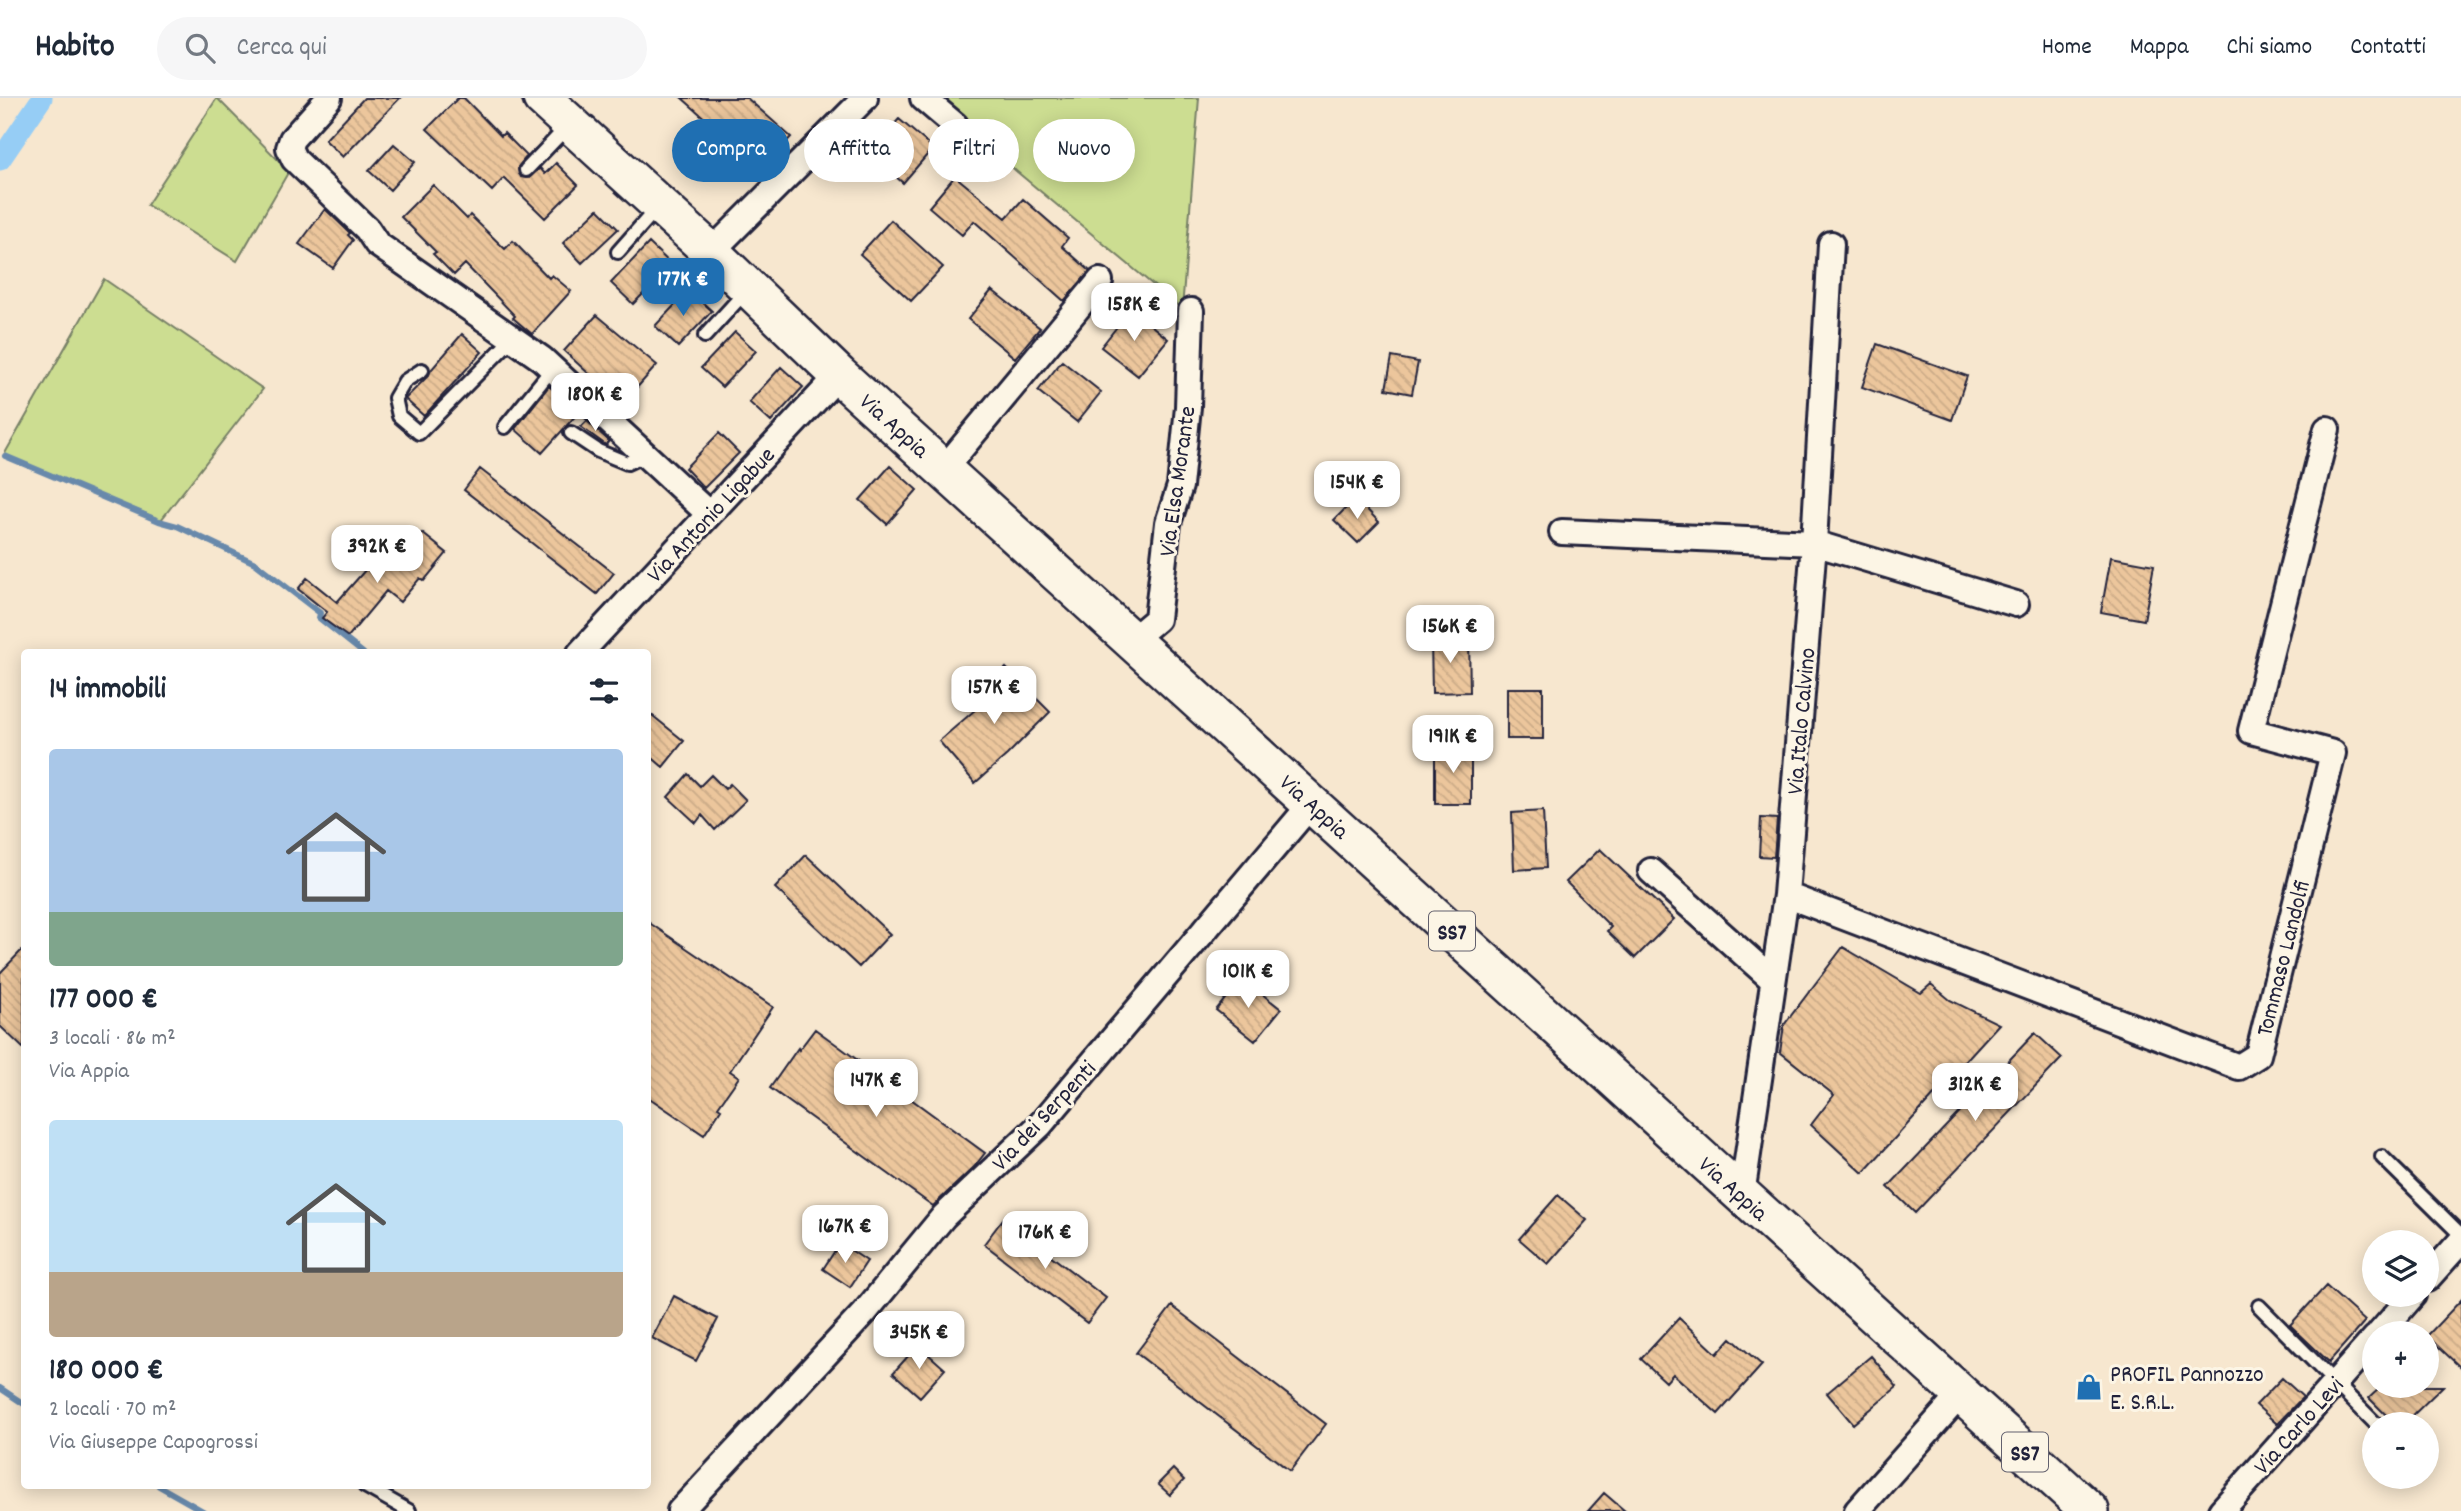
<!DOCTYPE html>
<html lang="it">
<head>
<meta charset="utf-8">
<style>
  body { margin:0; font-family:Dekko,sans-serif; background:#f6f6f7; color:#1f2937; height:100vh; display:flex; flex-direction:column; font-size:26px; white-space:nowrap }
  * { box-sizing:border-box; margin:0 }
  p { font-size:23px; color:#747a83 }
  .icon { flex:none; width:38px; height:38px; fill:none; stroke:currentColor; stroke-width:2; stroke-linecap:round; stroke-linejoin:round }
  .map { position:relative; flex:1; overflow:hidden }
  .side { position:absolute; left:21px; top:551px; width:630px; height:840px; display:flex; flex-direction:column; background:#fff; border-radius:7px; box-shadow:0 4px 18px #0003 }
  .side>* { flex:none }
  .hud { position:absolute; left:672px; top:21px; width:665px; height:63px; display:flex; gap:14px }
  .fabs { position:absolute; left:2362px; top:1132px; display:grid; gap:14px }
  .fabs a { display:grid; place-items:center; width:77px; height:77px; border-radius:50%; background:#fff; box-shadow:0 4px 18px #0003; font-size:35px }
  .price { position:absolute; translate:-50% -60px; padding:0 16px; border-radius:14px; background:#fff; color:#222; font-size:23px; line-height:46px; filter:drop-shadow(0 2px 4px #0008) }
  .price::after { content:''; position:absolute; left:50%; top:42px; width:21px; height:16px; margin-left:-10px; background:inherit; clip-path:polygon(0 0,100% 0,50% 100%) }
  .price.on { background:#1f6fb2; color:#fff }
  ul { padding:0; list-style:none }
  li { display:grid; align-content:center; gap:14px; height:371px; padding:0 28px }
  li span { display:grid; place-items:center; height:217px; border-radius:7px; color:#555 }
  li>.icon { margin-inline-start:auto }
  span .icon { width:126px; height:126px; fill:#fffc; stroke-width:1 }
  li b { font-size:30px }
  h2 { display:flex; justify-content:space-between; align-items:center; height:84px; padding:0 28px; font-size:30px }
  .pill { padding:0 24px; border-radius:32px; background:#fff; box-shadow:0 4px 18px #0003; font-size:24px; line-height:63px }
  .pill.on { background:#1f6fb2; color:#fff }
  header { display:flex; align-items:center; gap:42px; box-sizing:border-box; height:98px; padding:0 35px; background:#fff; border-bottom:2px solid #e0e1e3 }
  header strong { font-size:33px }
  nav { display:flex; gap:38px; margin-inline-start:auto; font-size:24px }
  .search { width:490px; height:63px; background:#f6f6f7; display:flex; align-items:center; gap:18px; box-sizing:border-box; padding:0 24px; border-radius:38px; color:#747a83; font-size:26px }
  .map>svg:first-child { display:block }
  .green { fill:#ccdd91; stroke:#778066; stroke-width:2 }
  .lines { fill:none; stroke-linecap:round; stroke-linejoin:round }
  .stream { stroke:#6889ab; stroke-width:6 }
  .canal { stroke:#96cdf5; stroke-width:21 }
  .building { fill:url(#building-back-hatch); stroke:#22223b; stroke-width:2 }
  .lane-casing { stroke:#22223b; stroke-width:18 }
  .street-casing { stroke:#22223b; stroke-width:30 }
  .primary-casing { stroke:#22223b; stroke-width:42 }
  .lane { stroke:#fcf5e5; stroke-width:12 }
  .street { stroke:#fcf5e5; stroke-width:24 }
  .primary { stroke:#fcf5e5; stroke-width:37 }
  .labels { text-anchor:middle; stroke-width:6; stroke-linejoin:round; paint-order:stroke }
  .shield { fill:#fcf5e5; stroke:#63616e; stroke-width:2 }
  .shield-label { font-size:23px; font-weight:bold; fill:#22223b }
  .street-label { font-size:24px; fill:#22223b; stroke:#fcf5e5 }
  .poi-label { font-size:24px; fill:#22223b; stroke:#fcf5e5; text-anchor:start }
</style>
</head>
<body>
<header>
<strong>Habito</strong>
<div class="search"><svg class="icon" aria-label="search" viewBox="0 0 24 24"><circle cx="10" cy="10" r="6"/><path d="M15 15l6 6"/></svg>Cerca qui</div>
<nav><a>Home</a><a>Mappa</a><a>Chi siamo</a><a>Contatti</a></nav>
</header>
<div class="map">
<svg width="2461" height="1413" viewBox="0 0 2461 1413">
  <defs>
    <pattern id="building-back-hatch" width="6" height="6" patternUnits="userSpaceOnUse" patternTransform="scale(1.75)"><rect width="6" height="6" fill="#ecc69c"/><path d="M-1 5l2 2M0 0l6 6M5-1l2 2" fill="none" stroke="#caaa87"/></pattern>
  </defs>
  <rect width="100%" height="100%" fill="#f7e7cf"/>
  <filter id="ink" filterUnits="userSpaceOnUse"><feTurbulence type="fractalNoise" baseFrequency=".0143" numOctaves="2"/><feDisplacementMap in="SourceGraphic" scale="14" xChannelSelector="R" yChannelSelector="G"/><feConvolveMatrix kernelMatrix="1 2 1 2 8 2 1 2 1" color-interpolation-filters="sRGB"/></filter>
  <g filter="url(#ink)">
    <!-- green -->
    <path class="green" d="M217 0 289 73 237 163 147 107Z
      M938 0H1199L1182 211 1016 73Z
      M104 181 263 291 161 422 4 357Z"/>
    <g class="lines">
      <!-- stream -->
      <path class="stream" d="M5 358 159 423 177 428 255 465 320 515 319 520 363 555
        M0 1290 24 1306
        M159 1388 203 1413"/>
      <!-- canal -->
      <path class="canal" d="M0 62 42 0"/>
    </g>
    <!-- building -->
    <path class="building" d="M364 0H400L343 59 325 42Z
      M458 0H464L501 38 504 35 527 58 518 69 521 79 529 80 540 70 545 76 556 65 578 87 545 120 504 80 492 93 427 31Z
      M682 0H747L791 39 762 71Z
      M899 21 933 50 903 85 869 55Z
      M394 46 415 64 390 92 369 73Z
      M955 78 1006 120 1023 101 1068 140 1062 148 1090 173 1064 203 974 123 962 137 929 109Z
      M433 87 467 121 470 117 505 151 513 143 549 180 552 177 571 193 532 236 513 220 515 218 465 166 454 177 433 156 436 154 401 119Z
      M325 111 350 135 348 137 353 142 333 170 299 146Z
      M598 111 618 131 582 165 563 145Z
      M891 122 943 169 911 203 860 156Z
      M649 145 672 167 633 206 611 185Z
      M689 192 712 213 678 249 655 228Z
      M992 192 1040 230 1015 260 968 221Z
      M1131 211 1168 241 1138 278 1101 249Z
      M597 217 657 267 618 311 608 302 611 299 601 287 564 253Z
      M735 234 756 253 722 289 701 270Z
      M462 236 482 254 424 318 405 301 429 277 431 272Z
      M1877 246 1967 278 1952 322 1862 289Z
      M1392 259 1418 264 1412 296 1386 291Z
      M1062 263 1101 294 1077 324 1038 293Z
      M781 269 803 289 771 324 749 304Z
      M549 288 578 315 542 355 515 331Z
      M587 323 609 343 606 347 581 329Z
      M719 335 739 355 704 390 685 370Z
      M890 368 917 392 887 426 860 402Z
      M480 371 614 475 597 496 464 392Z
      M1356 400 1379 424 1358 445 1334 422Z
      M422 435 447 455 424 483 420 480 400 504 386 493 348 539 322 520 327 514 298 491 307 480 337 504 374 462 394 470Z
      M2111 459 2154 467 2144 522 2101 514Z
      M1431 540H1469L1470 594 1432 595Z
      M1006 570 1050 614 1007 657 975 685 939 643 975 612 970 606Z
      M1507 590H1543V641H1507Z
      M648 614 684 643 663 669 648 656Z
      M1435 648H1471V706H1435Z
      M688 676 700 688 711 677 725 691 730 686 746 702 715 732 702 717 696 725 668 699Z
      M1543 713 1546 770 1514 772 1512 715Z
      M1761 720 1777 721 1774 759 1759 758Z
      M1600 751 1674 821 1635 860 1607 833 1611 829 1566 784Z
      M806 757 890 836 859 869 775 790Z
      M648 824 773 909 730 973 739 979 718 1009 721 1011 704 1037 648 999Z
      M1843 849 1921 895 1931 886 1950 902 1999 926 1863 1075 1811 1027 1834 997 1780 954 1784 927Z
      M24 850V951L0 928V875Z
      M1242 880 1281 911 1255 943 1216 912Z
      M815 931 985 1055 974 1069 933 1108 770 990 798 950 799 952Z
      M2035 935 2062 960 1915 1115 1888 1089Z
      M1558 1097 1587 1122 1548 1166 1519 1141Z
      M1003 1121 1106 1200 1087 1225 984 1146Z
      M840 1145 867 1163 850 1189 823 1171Z
      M2326 1188 2365 1223 2329 1264 2290 1227Z
      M674 1198 718 1221 696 1263 652 1240Z
      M2461 1202V1270L2427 1238Z
      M1172 1208 1326 1326 1290 1373 1136 1255Z
      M1679 1220 1717 1256 1731 1240 1762 1267 1718 1316 1673 1276 1666 1284 1641 1261Z
      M918 1247 945 1271 920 1299 893 1275Z
      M1871 1258 1897 1289 1853 1326 1827 1295Z
      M2282 1280 2303 1299 2277 1326 2256 1307Z
      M2382 1288H2443L2404 1326H2395L2369 1300Z
      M1173 1371 1184 1382 1170 1397 1158 1386Z
      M1604 1395 1625 1413H1588Z"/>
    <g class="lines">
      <!-- lane casing -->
      <g class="lane-casing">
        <path id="lane" d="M526 72 567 29
          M618 154 657 110
          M705 238 746 193
          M422 272 405 283 395 300 399 318 419 335 512 241
          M505 329 552 271
          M571 335 598 353 627 365 640 359 643 355
          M2382 1059 2461 1137
          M2259 1208 2376 1326
          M365 1388 409 1413"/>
      </g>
      <!-- street casing -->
      <g class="street-casing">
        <path id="street" d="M329 0 292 41 289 50 294 61 367 131 377 146 542 261 709 416
          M923 0 955 27
          M711 154 865 0
          M944 371 1100 183
          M1562 434 1814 445 2016 506
          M1132 542 1157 521 1168 425 1180 388 1188 309 1191 213
          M580 555 839 277
          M1651 773 1773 882
          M1786 797 2239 969 2258 957 2333 655 2251 633 2327 331
          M1742 1097 1786 797 1814 445 1831 146
          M2427 1181 2461 1143
          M2379 1236 2413 1197
          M680 1413 865 1214 944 1118 1040 1027 1312 705
          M1857 1413 1961 1296
          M2221 1413 2375 1240"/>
      </g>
      <!-- primary casing -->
      <g class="primary-casing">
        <path id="primary" d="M542 0 711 154 839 277 2090 1413"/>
      </g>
      <!-- lane -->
      <use href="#lane" class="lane"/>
      <!-- street -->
      <use href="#street" class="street"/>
      <!-- primary -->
      <use href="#primary" class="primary"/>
    </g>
  </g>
  <!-- icons -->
  <defs>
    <g id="shop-bare" transform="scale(2.1)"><path d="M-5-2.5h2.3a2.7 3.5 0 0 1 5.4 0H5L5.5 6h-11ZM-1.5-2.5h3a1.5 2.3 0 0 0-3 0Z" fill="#1f6fb2" stroke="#fcf5e5" stroke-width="2.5" paint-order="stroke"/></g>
  </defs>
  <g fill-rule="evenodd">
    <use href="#shop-bare" x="2089" y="1289"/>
  </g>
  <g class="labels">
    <!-- shield labels -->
    <g class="shield">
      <rect x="1429" y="813.5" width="46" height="39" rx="5"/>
      <rect x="2002" y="1334.5" width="46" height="39" rx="5"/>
    </g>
    <g class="shield-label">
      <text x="1452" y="841">SS7</text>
      <text x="2025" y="1362">SS7</text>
    </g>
    <!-- street labels -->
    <g class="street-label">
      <text transform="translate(895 327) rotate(42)" y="8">Via Appia</text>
      <text transform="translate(1176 383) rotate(-82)" y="8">Via Elsa Morante</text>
      <text transform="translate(710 416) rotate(-47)" y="8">Via Antonio Ligabue</text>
      <text transform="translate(1800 623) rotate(-85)" y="8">Via Italo Calvino</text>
      <text transform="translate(1315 708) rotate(42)" y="8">Via Appia</text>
      <text transform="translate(2282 860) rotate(-76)" y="8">Tommaso Landolfi</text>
      <text transform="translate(1043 1017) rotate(-47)" y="8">Via dei Serpenti</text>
      <text transform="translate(1734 1090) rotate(42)" y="8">Via Appia</text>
      <text transform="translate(2298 1327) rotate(-48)" y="8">Via Carlo Levi</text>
    </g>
    <!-- poi labels -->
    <g class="poi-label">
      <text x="2110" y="1283">PROFIL Pannozzo<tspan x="2110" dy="28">E. S.R.L.</tspan></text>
    </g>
  </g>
</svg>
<div class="fabs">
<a><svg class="icon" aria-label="layers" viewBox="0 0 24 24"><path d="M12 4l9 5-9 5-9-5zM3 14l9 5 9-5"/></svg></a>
<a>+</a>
<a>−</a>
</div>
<b class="price on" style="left:683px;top:220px">177K €</b>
<b class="price" style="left:1134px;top:245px">158K €</b>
<b class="price" style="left:595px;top:335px">180K €</b>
<b class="price" style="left:1357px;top:423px">154K €</b>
<b class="price" style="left:377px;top:487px">392K €</b>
<b class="price" style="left:1450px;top:567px">156K €</b>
<b class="price" style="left:994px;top:628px">157K €</b>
<b class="price" style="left:1453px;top:677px">191K €</b>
<b class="price" style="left:1248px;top:912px">101K €</b>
<b class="price" style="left:876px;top:1021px">147K €</b>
<b class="price" style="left:1975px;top:1025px">312K €</b>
<b class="price" style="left:845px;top:1167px">167K €</b>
<b class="price" style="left:1045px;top:1173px">176K €</b>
<b class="price" style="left:919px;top:1273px">345K €</b>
<div class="hud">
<a class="pill on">Compra</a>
<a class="pill">Affitta</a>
<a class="pill">Filtri</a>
<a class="pill">Nuovo</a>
</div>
<section class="side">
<h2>14 immobili<svg class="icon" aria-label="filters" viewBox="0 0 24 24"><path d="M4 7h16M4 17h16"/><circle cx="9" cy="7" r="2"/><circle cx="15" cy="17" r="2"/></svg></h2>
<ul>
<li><span style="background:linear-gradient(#a9c7e8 75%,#7fa58c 0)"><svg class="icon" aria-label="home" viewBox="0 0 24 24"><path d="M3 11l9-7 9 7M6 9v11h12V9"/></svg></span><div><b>177 000 €</b><p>3 locali · 86 m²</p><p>Via Appia</p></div></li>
<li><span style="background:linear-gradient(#bfe0f5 70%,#b9a48a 0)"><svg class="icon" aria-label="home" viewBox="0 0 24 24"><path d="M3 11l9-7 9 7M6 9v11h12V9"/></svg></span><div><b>180 000 €</b><p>2 locali · 70 m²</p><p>Via Giuseppe Capogrossi</p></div></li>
</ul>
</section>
</div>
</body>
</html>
